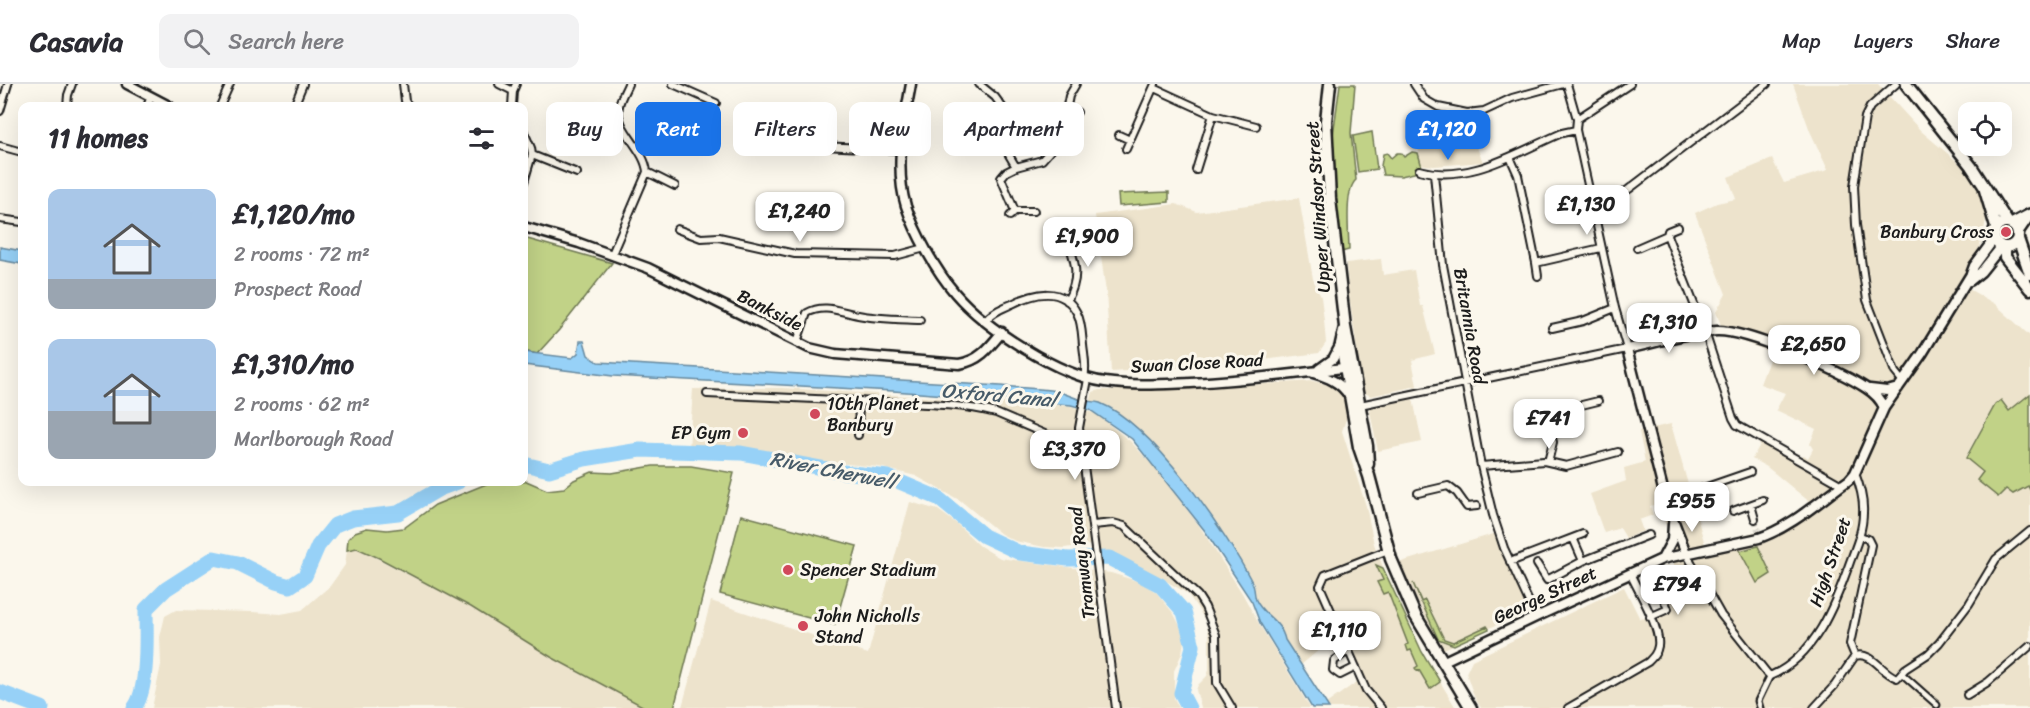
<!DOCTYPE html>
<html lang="en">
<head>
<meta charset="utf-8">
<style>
  body { margin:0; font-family:Sriracha,sans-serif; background:#f2f2f3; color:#2b2b33; height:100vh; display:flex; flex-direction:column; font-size:22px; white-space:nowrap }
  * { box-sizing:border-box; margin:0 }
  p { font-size:20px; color:#7c7c81 }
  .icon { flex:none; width:33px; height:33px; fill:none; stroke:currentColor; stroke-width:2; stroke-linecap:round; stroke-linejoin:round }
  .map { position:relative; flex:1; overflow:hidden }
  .panel { position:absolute; left:18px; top:18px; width:510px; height:384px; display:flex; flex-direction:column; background:#fff; border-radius:12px; box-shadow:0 6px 24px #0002 }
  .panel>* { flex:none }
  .guide { position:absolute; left:546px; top:18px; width:570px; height:54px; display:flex; gap:12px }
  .controls { position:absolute; left:1958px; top:18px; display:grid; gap:12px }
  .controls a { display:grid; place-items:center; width:54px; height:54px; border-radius:12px; background:#fff; box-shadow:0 6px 24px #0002; font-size:30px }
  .price { position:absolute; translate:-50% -51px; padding:0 14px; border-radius:12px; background:#fff; color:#222; font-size:20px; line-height:39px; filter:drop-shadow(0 2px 3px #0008) }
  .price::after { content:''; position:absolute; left:50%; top:36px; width:18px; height:14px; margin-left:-9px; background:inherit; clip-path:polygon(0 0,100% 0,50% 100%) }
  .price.selected { background:#1a73e8; color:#fff }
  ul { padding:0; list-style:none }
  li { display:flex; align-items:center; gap:18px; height:150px; padding:0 30px }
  li span { display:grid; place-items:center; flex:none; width:168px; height:120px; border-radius:12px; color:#555 }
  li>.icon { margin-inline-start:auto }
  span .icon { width:72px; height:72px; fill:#fffc; stroke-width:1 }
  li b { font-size:26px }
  h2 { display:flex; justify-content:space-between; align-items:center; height:72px; padding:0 30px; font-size:26px }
  .chip { padding:0 21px; border-radius:12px; background:#fff; box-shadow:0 6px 24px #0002; font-size:21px; line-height:54px }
  .chip.selected { background:#1a73e8; color:#fff }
  header { display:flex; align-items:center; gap:36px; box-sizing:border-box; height:84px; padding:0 30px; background:#fff; border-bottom:2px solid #e1e1e2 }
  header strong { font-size:28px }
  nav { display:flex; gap:33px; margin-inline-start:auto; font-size:21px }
  .search { width:420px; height:54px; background:#f2f2f3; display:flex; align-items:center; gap:15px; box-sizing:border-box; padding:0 21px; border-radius:12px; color:#7c7c81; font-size:22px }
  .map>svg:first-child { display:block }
  .built { fill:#ede3cc }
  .green { fill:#c1d287; stroke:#6e7752; stroke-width:1.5 }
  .water { fill:#97d1f7; stroke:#66899f; stroke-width:1.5 }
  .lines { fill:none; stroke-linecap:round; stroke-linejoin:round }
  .river { stroke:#97d1f7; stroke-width:15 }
  .minor-tunnel { stroke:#dad6cd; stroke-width:6; stroke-dasharray:6 3; stroke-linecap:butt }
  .pedestrian-casing { stroke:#1c1c1c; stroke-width:9 }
  .minor-casing { stroke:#1c1c1c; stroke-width:10 }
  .tertiary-casing { stroke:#1c1c1c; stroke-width:13 }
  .secondary-casing { stroke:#1c1c1c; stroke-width:14 }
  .primary-casing { stroke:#1c1c1c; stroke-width:15 }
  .pedestrian { stroke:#fbf7ec; stroke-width:4.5 }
  .minor { stroke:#fbf7ec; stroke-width:6 }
  .tertiary { stroke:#fbf7ec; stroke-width:8 }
  .secondary { stroke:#fbf7ec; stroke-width:9 }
  .primary { stroke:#fbf7ec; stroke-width:10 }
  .poi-dot { fill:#d1495b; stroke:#fbf7ec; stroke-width:2 }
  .labels { text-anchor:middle; stroke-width:6; stroke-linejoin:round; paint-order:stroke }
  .street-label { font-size:18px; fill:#1c1c1c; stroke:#fbf7ec }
  .poi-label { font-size:18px; fill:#1c1c1c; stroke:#fbf7ec; text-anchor:start }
  .water-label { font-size:20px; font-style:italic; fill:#475b69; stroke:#fbf7ec }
</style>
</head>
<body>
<header>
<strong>Casavia</strong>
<div class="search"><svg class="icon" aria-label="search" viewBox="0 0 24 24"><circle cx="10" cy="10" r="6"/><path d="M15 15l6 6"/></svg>Search here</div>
<nav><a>Map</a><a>Layers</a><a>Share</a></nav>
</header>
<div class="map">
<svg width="2030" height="624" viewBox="0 0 2030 624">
  <rect width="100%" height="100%" fill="#fbf7ec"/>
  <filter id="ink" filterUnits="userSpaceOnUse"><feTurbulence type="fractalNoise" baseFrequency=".0167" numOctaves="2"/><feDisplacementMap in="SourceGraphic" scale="12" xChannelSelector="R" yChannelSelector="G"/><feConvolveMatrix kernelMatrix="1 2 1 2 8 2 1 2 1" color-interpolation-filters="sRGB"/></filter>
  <g filter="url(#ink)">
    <!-- built -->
    <path class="built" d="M1793 0H1878L1921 47 1967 86 1981 112 1986 135 1983 151 1977 171 1960 200 1995 220 2030 252V310L2009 327 1995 321 1968 368 1983 389 1977 396 1998 413 2006 405 2028 402 2030 406V624H1481L1474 612 1466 589 1472 576 1624 503 1640 535 1658 532 1670 526 1663 511 1666 509 1662 500 1676 495 1678 491 1674 481 1668 445 1657 420 1650 422 1653 431 1639 436 1643 447 1626 454 1620 444 1604 449 1590 410 1626 397 1624 384 1645 378 1639 347 1671 340 1705 461 1777 442 1811 419 1767 383 1752 375 1761 359 1791 377 1804 371 1808 374 1813 365 1810 360 1816 345 1776 326 1785 309 1760 300 1772 268 1725 252 1716 228 1726 210 1695 129 1717 119 1736 115 1728 93 1772 75 1784 99 1828 86 1810 47Z
      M1472 52 1483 78 1434 82 1419 80V60Z
      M1299 114 1313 195 1321 213 1324 236 1326 259 1319 269 1223 281 1111 288 1106 208 1095 131 1176 120 1197 128Z
      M1381 175 1383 191 1414 186 1420 222H1423L1435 270 1412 276 1417 302 1371 312 1365 309 1362 300 1348 204 1346 179Z
      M1313 297 1337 303 1344 311 1347 332 1342 347 1366 422 1374 460 1394 511 1422 568 1456 624H1329L1326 620 1351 602H1353L1357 597 1338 550 1301 581 1285 556 1284 550 1260 523 1257 518 1254 500 1222 448 1195 411 1138 344 1109 324 1098 319 1090 318 1093 308 1099 306H1168Z
      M781 304 1070 322 1096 330 1130 357 1154 383 1198 440 1242 509 1259 540 1310 624H1201L1196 606 1198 601 1207 592 1209 586V551L1206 537 1188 510 1168 498 1088 461 1064 464 1044 463 1015 457 1001 450 961 417 916 392 879 383 689 365 693 305Z
      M1413 315 1422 358 1378 367 1369 323Z
      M910 418 938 426 957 440 980 462 1000 474 1111 489 1140 498 1156 508 1174 530 1180 542 1184 556 1182 569 1174 587V614L1179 624 682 623 711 517 868 570Z
      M1500 448 1533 524 1442 566 1398 479Z
      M357 464 471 523 551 573 646 624H152L161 581 160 553 165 532 176 526 252 528 281 530 302 526 330 502 345 481 347 466Z"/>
    <!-- green -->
    <path class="green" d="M1340 0H1355L1351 49 1356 96C1344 106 1349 150 1349 166L1341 168 1334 93 1333 52Z
      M1372 48 1377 85 1358 88 1353 52Z
      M1412 68 1418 69 1423 87 1401 92 1383 91 1381 82 1383 70 1387 69 1391 74 1397 69H1401L1404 73Z
      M1169 108V118L1119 122 1118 110Z
      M524 154 612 179 559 246 537 270 524 267Z
      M2030 310V406L2028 402 2013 410 2006 405 1998 413 1977 396 1983 388 1966 374 1995 321 2001 316 2009 327Z
      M653 382H691L734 389 674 624H646L551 573 471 523 379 474 357 464 347 466 348 455 355 448 367 444 387 446 404 444 435 421 491 398H524V396L547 406 564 404 574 396 592 388 612 389Z
      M741 431 857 462 835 541 720 510Z
      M1758 462 1771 490 1757 499 1740 467Z
      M1376 481 1383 484 1422 568 1439 596 1440 598 1430 605 1419 586 1417 587 1415 584 1418 582 1411 566 1408 567 1406 561 1408 560 1388 508 1383 510 1377 498 1383 496Z
      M1413 499 1421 518 1425 516 1444 555 1453 558 1487 542 1489 545 1454 561 1438 555Z"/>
    <!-- water -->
    <path class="water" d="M0 163 22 167V180L0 176Z
      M580 257H584L588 271 598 278 1001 302C1019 304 1038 304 1056 307 1065 309 1073 314 1082 316 1088 318 1094 317 1100 319 1152 340 1226 448 1252 498 1255 504 1254 510 1256 516 1262 531 1281 536 1285 556L1329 624H1312L1260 539 1252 518 1205 447 1132 355 1090 326 1071 321 1038 318 893 307 613 292 524 281V268L572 274 578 269Z"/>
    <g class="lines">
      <!-- river -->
      <path class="river" d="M524 380 549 386 584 375 640 366 741 369 843 388 888 393 938 414 984 452 1020 469 1068 475 1109 474 1160 501 1184 528 1193 562 1181 609 1189 624
        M0 608 42 624
        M134 624C149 606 146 549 146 525L166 505 214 474 238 479 276 498 290 502 305 492 318 462 335 441 353 434 398 429 439 405 458 398"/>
      <!-- minor-tunnel -->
      <path class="minor-tunnel" d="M1755 435 1758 446"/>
      <!-- pedestrian casing -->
      <g class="pedestrian-casing">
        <path id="pedestrian" d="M1901 589 1937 621
          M1760 624 1758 617 1770 592"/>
      </g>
      <!-- minor casing -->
      <g class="minor-casing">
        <path id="minor" d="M403 0 405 17 409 22
          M499 0 513 7
          M673 0 716 19
          M979 0 995 13 1003 24 1004 30 1002 59 1016 83 1006 88 1001 94 1015 127 1010 132
          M1414 0 1424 15 1438 23 1467 29 1484 27 1512 14 1563 0
          M1896 0 1870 23 1865 33 1854 102 1856 141 1867 216 1895 288 1903 298
          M1154 4 1213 31 1256 42
          M67 22 68 11 72 0
          M147 22 151 13
          M220 22 230 0
          M294 22 303 0
          M512 22 513 7 516 0
          M1067 25 1077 28
          M0 27 8 0
          M1577 35 1630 0
          M1064 37 1069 12 1076 0
          M524 48 531 64 532 71 577 89
          M1119 51 1130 56
          M765 59 901 66
          M0 62 22 68
          M1126 65 1155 0
          M1510 73 1518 91 1536 179 1601 164
          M1016 83 1042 76 1050 67
          M1196 86 1213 31
          M1419 86C1470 100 1517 68 1562 49L1576 46
          M647 88 675 102
          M1434 90 1443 181 1481 382 1493 431 1504 464 1536 533
          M524 98 532 71
          M1015 127H1034
          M1594 128 1601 125 1629 105 1767 0
          M0 135 22 138
          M677 145 701 154 719 153 795 170 895 172 925 164
          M1065 148C1074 175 1082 190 1067 217
          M1667 151 1668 147 1678 143
          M1637 164 1667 151 1705 248 1733 334 1737 341 1842 401
          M612 170 647 88C645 64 614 45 619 22 620 15 625 7 628 0
          M1536 179 1538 192
          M985 237C992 228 1003 224 1012 220 1034 209 1063 201 1077 229 1082 239 1082 251 1083 261 1084 272 1087 283 1084 294
          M1552 244 1583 237 1615 224
          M797 258 807 229C825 219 840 228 858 231 878 235 899 235 920 236
          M1088 295 1079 344 1116 624
          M707 310 859 317
          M1360 321 1627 265 1615 224 1576 46 1577 35 1567 0
          M858 351 859 317C903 320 954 318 996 329L1082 366
          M1548 378 1553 358 1545 330 1598 317
          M1481 382 1544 377 1566 382 1618 368
          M1418 409 1448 402 1457 409 1467 423 1477 422
          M1666 417 1750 388
          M1751 421 1755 435
          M1733 427 1763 416
          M1093 441 1113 439 1124 442 1198 512 1205 523 1216 551 1217 599 1232 624
          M1573 454 1583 477
          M1686 469 1721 531 1767 589 1770 592C1815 573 1835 521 1850 478 1856 462 1863 446 1863 429 1864 415 1860 402 1855 389
          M1510 478 1583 450
          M1537 480 1547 496 1583 477 1649 451
          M1650 533 1668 525 1663 513
          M1349 566 1334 577 1333 586 1340 591 1356 583
          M1855 572 1850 560 1871 461 1868 455 1860 452
          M1967 611 1988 598 2030 562
          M1381 624 1366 606 1320 502 1325 491 1388 466
          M1568 624 1648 578C1653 573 1657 569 1658 562 1661 544 1638 507 1630 489
          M1814 624 1835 601 1855 572C1873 567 1881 589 1897 594L1905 585 1928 570 1939 559 1969 520 1996 475 2030 447"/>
      </g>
      <!-- tertiary casing -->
      <g class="tertiary-casing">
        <path id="tertiary" d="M127 0 169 22
          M911 0C904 39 894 83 906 122 915 149 936 187 955 209 985 244 1059 292 1105 298 1133 302 1163 300 1191 299 1244 296 1297 290 1350 283
          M524 143 579 159 648 184 809 264 835 270 959 280C979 277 989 264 1002 248
          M1970 197 1981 188 2001 163
          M1319 285 1333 275 1341 260
          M1313 289C1327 293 1341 298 1349 312
          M1870 305 1887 307 1898 304
          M1686 469 1666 417 1627 265C1656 259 1687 248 1717 247 1747 246 1840 287 1866 304 1874 309 1881 316 1884 324
          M1662 475 1672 456 1673 440
          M1442 578 1536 533 1662 475 1759 454C1793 442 1819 417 1849 396L1855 389 1884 324 1922 270 1971 190 1974 182 1994 155"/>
      </g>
      <!-- secondary casing -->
      <g class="secondary-casing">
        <path id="secondary" d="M2011 140 2030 130
          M2018 148 2029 132"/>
      </g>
      <!-- primary casing -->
      <g class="primary-casing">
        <path id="primary" d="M1330 0 1326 37 1330 115 1345 243 1367 362 1368 380
          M1906 0 1971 82 2008 139
          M1985 106 1996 143
          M1994 151a12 12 0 1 1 24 0a12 12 0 1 1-24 0Z
          M2018 155 2030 190
          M2005 163V173L2030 205
          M1345 243 1341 260 1359 363 1369 392 1391 475 1415 531 1471 624"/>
      </g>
      <!-- pedestrian -->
      <use href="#pedestrian" class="pedestrian"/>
      <!-- minor -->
      <use href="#minor" class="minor"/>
      <!-- tertiary -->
      <use href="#tertiary" class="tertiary"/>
      <!-- secondary -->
      <use href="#secondary" class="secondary"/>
      <!-- primary -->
      <use href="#primary" class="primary"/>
    </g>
  </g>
  <!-- markers -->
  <g class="poi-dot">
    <circle cx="2006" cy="148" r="6"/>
    <circle cx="815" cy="330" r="6"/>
    <circle cx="743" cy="349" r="6"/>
    <circle cx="788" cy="486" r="6"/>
    <circle cx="803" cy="542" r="6"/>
  </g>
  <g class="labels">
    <!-- street labels -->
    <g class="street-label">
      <text transform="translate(1318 123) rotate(-94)" y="6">Upper Windsor Street</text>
      <text transform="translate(770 226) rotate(27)" y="6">Bankside</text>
      <text transform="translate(1470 242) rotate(80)" y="6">Britannia Road</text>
      <text transform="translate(1197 279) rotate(-3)" y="6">Swan Close Road</text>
      <text transform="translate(1830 478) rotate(-71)" y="6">High Street</text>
      <text transform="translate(1082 479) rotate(-97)" y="6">Tramway Road</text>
      <text transform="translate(1545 511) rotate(-25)" y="6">George Street</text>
    </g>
    <!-- poi labels -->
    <g class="poi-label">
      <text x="1994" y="154" text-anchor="end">Banbury Cross</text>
      <text x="827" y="326">10th Planet<tspan x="827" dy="21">Banbury</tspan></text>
      <text x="731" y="355" text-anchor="end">EP Gym</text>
      <text x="800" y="492">Spencer Stadium</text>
      <text x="815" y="538">John Nicholls<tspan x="815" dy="21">Stand</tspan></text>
    </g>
    <!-- water labels -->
    <g class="water-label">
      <text transform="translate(999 311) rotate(5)" y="7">Oxford Canal</text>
      <text transform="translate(833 386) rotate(11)" y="7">River Cherwell</text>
    </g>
  </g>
</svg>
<div class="controls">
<a><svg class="icon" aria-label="locate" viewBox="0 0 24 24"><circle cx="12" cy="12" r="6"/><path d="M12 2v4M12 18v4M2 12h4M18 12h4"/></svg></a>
</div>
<b class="price selected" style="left:1448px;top:77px">£1,120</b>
<b class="price" style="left:1587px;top:152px">£1,130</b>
<b class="price" style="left:800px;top:159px">£1,240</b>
<b class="price" style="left:1088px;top:184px">£1,900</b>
<b class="price" style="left:1669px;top:270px">£1,310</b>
<b class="price" style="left:1814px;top:292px">£2,650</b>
<b class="price" style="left:1549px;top:366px">£741</b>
<b class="price" style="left:1075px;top:397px">£3,370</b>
<b class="price" style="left:1692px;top:449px">£955</b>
<b class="price" style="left:1678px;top:532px">£794</b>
<b class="price" style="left:1340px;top:578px">£1,110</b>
<div class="guide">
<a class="chip">Buy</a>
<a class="chip selected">Rent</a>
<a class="chip">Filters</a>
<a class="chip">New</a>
<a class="chip">Apartment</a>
</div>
<section class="panel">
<h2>11 homes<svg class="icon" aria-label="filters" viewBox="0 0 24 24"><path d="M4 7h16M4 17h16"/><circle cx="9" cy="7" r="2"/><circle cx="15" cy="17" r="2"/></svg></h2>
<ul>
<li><span style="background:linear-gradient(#a9c7e8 75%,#9aa5b1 0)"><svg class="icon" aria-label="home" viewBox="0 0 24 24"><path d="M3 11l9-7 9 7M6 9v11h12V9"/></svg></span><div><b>£1,120/mo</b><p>2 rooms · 72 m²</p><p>Prospect Road</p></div></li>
<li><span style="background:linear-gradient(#a9c7e8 60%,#9aa5b1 0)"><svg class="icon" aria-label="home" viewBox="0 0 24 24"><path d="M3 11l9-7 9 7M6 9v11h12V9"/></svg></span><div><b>£1,310/mo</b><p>2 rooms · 62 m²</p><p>Marlborough Road</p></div></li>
</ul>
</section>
</div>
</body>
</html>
